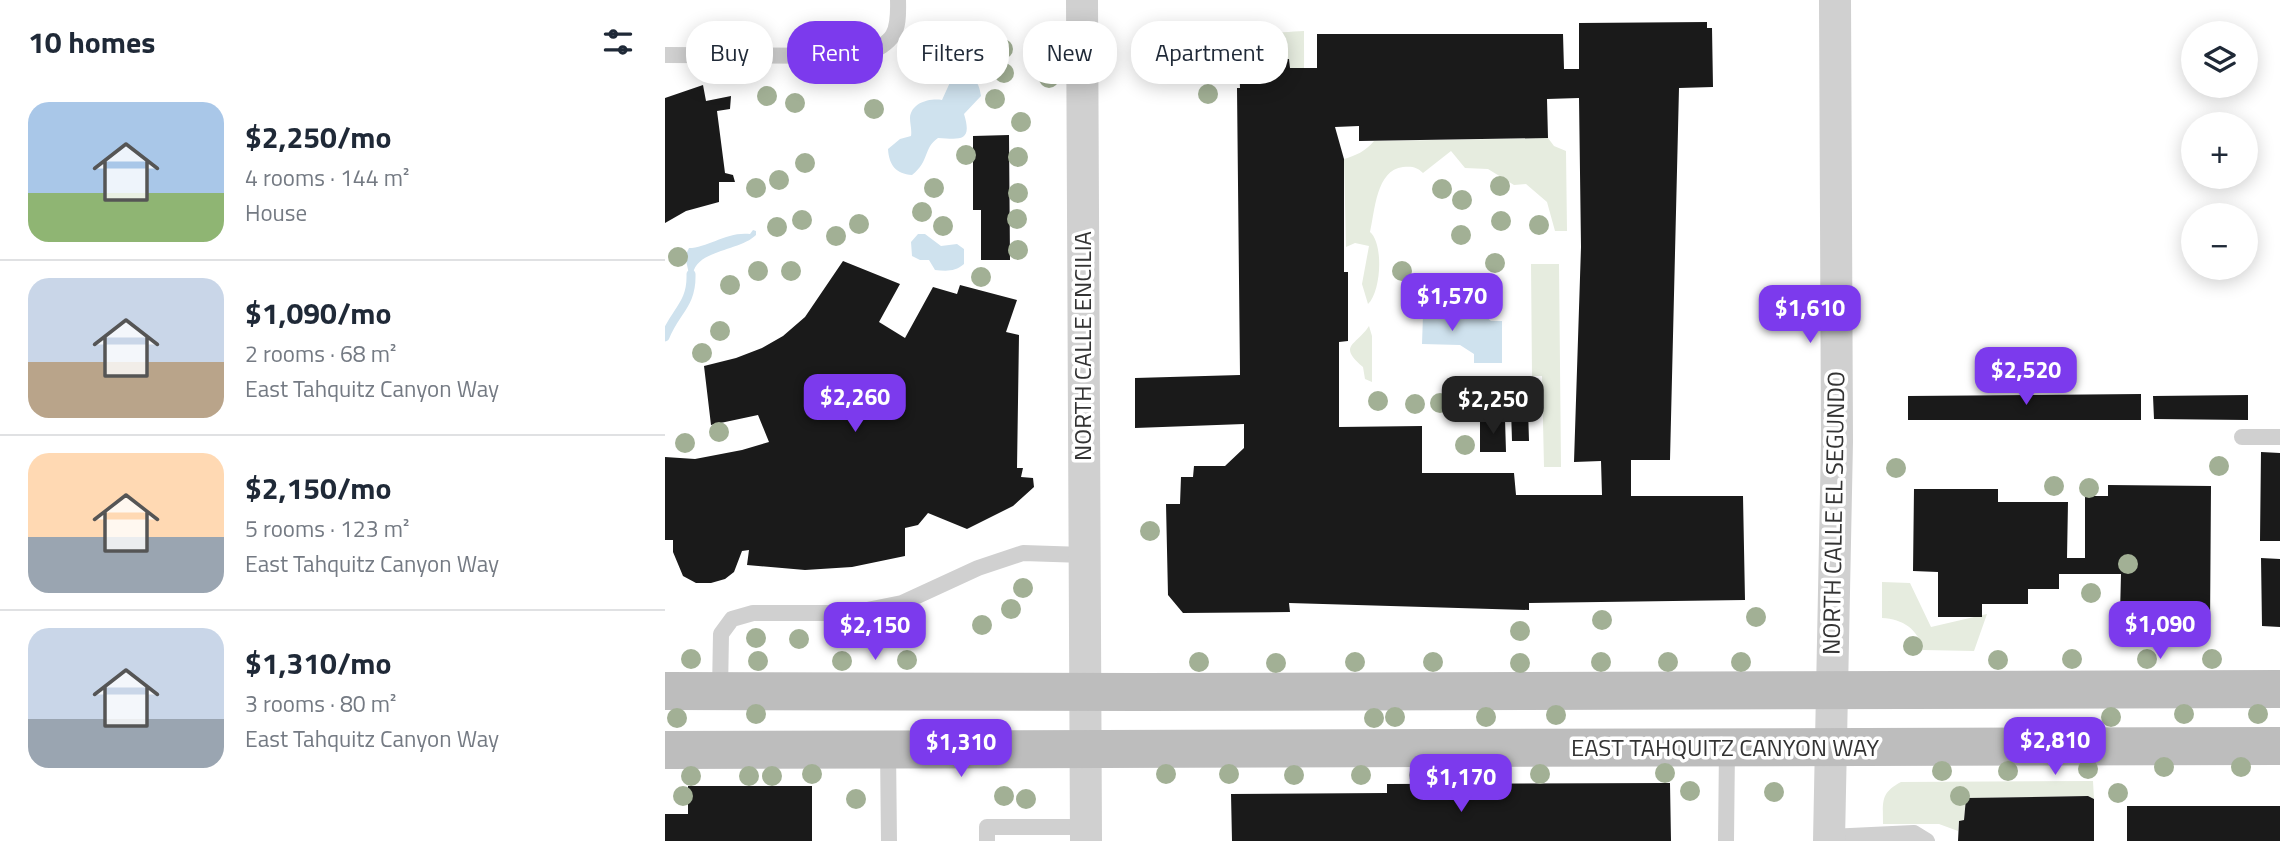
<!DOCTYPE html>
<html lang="en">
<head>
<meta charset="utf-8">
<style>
  body { margin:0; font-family:"Titillium Web",sans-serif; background:#f6f6f7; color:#1f2937; height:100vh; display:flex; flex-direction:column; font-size:26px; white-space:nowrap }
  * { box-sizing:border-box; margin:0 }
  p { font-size:23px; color:#747a83 }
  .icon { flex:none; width:38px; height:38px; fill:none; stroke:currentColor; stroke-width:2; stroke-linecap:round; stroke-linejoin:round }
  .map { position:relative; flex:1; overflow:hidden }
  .side { display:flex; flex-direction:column; background:#fff; width:665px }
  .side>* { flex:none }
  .top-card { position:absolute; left:21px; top:21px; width:665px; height:63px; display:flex; gap:14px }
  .controls { position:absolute; left:1516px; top:21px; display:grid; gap:14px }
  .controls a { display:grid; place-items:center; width:77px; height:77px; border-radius:50%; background:#fff; box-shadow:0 4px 18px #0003; font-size:35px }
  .price { position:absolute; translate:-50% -60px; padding:0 16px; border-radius:14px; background:#7c3aed; color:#fff; font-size:23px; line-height:46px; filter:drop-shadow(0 2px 4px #0008) }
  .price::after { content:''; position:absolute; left:50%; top:42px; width:21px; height:16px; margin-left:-10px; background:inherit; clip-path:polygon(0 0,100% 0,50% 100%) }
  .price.active { background:#222; color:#fff }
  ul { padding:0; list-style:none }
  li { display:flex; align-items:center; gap:21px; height:175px; padding:0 28px }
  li+li { border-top:2px solid #e0e1e3 }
  li span { display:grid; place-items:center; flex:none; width:196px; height:140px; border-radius:21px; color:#555 }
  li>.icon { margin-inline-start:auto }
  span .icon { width:84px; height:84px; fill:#fffc; stroke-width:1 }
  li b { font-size:30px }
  h2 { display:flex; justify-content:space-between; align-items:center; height:84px; padding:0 28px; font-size:30px }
  .chip { padding:0 24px; border-radius:28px; background:#fff; box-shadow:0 4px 18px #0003; font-size:24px; line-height:63px }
  .chip.active { background:#7c3aed; color:#fff }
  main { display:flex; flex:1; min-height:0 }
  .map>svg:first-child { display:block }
  .green { fill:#e6ecdf }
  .water { fill:#cfe2ee }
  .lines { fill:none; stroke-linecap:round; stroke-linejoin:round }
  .stream { stroke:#cfe2ee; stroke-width:9 }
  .building { fill:#1a1a1a; fill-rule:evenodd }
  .lane { stroke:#d0d0d0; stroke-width:16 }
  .street { stroke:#d0d0d0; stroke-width:32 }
  .secondary { stroke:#bdbdbd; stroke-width:38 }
  .tree { fill:#a2b095 }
  .labels { text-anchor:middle; stroke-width:7; stroke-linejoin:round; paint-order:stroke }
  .street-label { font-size:24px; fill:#333; stroke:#fff }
</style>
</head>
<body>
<main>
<section class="side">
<h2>10 homes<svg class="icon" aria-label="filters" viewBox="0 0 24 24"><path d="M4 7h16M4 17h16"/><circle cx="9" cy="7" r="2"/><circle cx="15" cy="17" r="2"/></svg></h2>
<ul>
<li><span style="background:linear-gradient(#a9c7e8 65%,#8fb573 0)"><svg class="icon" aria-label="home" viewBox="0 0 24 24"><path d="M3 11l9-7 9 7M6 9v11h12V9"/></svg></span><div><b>$2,250/mo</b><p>4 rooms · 144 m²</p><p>House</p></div></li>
<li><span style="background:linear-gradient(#c9d6e8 60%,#b9a48a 0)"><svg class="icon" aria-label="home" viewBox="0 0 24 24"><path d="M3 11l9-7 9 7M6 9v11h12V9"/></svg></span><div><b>$1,090/mo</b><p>2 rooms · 68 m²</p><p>East Tahquitz Canyon Way</p></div></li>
<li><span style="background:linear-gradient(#ffd9b3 60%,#9aa5b1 0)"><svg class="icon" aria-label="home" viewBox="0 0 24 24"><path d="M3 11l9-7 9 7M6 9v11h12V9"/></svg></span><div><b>$2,150/mo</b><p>5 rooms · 123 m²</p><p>East Tahquitz Canyon Way</p></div></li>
<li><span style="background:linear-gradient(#c9d6e8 65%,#9aa5b1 0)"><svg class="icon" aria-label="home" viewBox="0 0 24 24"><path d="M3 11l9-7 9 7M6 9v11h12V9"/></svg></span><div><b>$1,310/mo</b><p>3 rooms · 80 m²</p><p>East Tahquitz Canyon Way</p></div></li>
</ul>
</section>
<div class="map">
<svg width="1615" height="841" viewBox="0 0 1615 841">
  <rect width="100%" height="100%" fill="#fff"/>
  <!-- green -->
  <path class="green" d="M566 27 602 28C611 35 627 31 639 31V68H625L624 59H573V74H566Z
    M883 138 889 146 901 151 902 231H890L882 202 861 184 849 185 823 169 800 168 786 151 758 173C752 167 747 166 738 167 711 170 710 211 705 232 719 244 716 292 703 304L697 284 704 246 690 243 681 247 679 159C690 156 701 151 709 141Z
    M866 264H894L896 467H879L877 376H867Z
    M704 326 707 336V382L700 379 698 367C672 345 691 346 704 326Z
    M1217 582 1245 583 1266 627 1322 614 1309 651 1258 650C1253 629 1238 619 1217 618Z
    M1428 781 1429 799 1423 796 1301 798 1299 820 1294 821 1293 831 1274 824H1218C1218 802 1215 793 1236 782Z"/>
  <!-- water -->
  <path class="water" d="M297 76C311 79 314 82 316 96L299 114C308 143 294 139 273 138 258 148 265 161 247 175 231 174 224 165 223 149L235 139 246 136C247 130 245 124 245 118 246 103 264 98 277 100L287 78Z
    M88 230 91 231V235C75 251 31 250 28 274H24L20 256 24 248C42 248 63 231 85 234Z
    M253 234H260L276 246 292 244 299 249V264C290 272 281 271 270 270L264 260H255L247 256 246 242Z
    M788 290H814V311L826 321H837V363H809V354L795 345 757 344 758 315 788 314Z"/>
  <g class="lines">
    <!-- stream -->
    <path class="stream" d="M0 337C10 311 27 305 26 274"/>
  </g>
  <!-- building -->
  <path class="building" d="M1042 22V28H1047L1048 87 1014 88 1005 460H966V496H1078L1080 600 864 603V610L624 603 625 612 518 613 503 595 501 504H515L516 477H528L529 466H560L579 448V424L470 428V378L575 375 572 88H575L574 59H624L625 68H652V34H898L899 69H914V23ZM914 98 916 247 909 462 936 461 937 495H851L849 473H757V426L674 427V342L683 341V272H679V159L670 127 694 126V141L883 138 882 99Z
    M38 85 41 101 66 96 65 109 52 111 60 173 68 175 70 182H54V202L21 211 0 223V98Z
    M344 135 345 260H316V210H308V136Z
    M178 261 235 284 214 322 240 338 268 287 292 294 295 285 352 300 341 332 354 335 352 468H358L356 477 368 478 369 487 348 506 302 529 263 513 253 525 240 528V556L187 567 140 570 82 565 84 550 77 551 69 572 60 579 46 583H31L18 576 8 552V540H0V457L30 459 77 450 104 442 93 415 46 425 39 366 71 358 97 348 118 336 140 317Z
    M1476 394V420H1243V396Z
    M1583 395V420L1489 419 1488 396Z
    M846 409H863L864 441H847Z
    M815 419H840L841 452H815Z
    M1596 452 1615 453V541H1595Z
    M1443 485 1546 486 1545 628H1471V614H1455L1456 574H1394V589H1363V604H1317V617H1273V572L1248 571 1249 489H1333V502H1403L1402 558H1420V496H1443Z
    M1596 558 1615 559V627L1597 626Z
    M1005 783 1006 841H567L566 794 722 793V784Z
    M23 786H147V841H0V814H23Z
    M1423 796 1429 799V841H1293L1294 821 1299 820 1301 798Z
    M1462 806H1615V841H1462Z"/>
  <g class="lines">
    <!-- lane -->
    <path class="lane" d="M0 55 198 56C230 41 234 34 233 0
      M1577 437H1615
      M55 691 56 634 67 619 88 613H187L237 603 313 568 358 553 419 555
      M223 749 224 841
      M1164 837 1249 833 1262 841
      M322 841V827H421
      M1061 841 1062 748"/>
    <!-- street -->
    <path class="street" d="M417 0 421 841
      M1164 841 1172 442 1170 0"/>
    <!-- secondary -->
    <path class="secondary" d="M0 691 478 692 1615 689
      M0 750 1615 746"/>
  </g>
  <!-- trees -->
  <g class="tree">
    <circle cx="312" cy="36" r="10"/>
    <circle cx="338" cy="49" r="10"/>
    <circle cx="291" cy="52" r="10"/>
    <circle cx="244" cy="62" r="10"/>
    <circle cx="339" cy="73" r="10"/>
    <circle cx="384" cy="78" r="10"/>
    <circle cx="543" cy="94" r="10"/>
    <circle cx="102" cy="96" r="10"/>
    <circle cx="330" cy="99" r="10"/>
    <circle cx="130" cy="103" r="10"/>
    <circle cx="209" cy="109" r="10"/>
    <circle cx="356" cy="122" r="10"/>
    <circle cx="301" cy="155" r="10"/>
    <circle cx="353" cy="157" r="10"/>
    <circle cx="140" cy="163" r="10"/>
    <circle cx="114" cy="180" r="10"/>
    <circle cx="835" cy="186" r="10"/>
    <circle cx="91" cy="188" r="10"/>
    <circle cx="269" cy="188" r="10"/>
    <circle cx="777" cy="189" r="10"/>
    <circle cx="353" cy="193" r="10"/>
    <circle cx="797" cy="200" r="10"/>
    <circle cx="257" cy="212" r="10"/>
    <circle cx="352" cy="219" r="10"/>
    <circle cx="137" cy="220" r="10"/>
    <circle cx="836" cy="221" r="10"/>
    <circle cx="194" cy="224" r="10"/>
    <circle cx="874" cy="225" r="10"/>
    <circle cx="278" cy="226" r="10"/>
    <circle cx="112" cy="227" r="10"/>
    <circle cx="796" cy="235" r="10"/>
    <circle cx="171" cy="236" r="10"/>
    <circle cx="353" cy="250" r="10"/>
    <circle cx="13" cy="257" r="10"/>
    <circle cx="830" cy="263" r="10"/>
    <circle cx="93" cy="271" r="10"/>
    <circle cx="126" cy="271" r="10"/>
    <circle cx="737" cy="271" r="10"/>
    <circle cx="316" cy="277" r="10"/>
    <circle cx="65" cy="285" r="10"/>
    <circle cx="55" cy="331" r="10"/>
    <circle cx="37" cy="353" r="10"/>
    <circle cx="713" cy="401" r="10"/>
    <circle cx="775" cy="403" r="10"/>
    <circle cx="750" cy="404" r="10"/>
    <circle cx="54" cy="432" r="10"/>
    <circle cx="20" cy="443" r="10"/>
    <circle cx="800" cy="445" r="10"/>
    <circle cx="1554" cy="466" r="10"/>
    <circle cx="1231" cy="468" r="10"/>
    <circle cx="1389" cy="486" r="10"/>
    <circle cx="1424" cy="488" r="10"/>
    <circle cx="485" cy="531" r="10"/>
    <circle cx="1463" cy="564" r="10"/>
    <circle cx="358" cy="588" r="10"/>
    <circle cx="1426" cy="593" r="10"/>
    <circle cx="346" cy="609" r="10"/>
    <circle cx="1091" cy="617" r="10"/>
    <circle cx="937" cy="620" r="10"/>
    <circle cx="317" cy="625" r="10"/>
    <circle cx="855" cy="631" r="10"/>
    <circle cx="210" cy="635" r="10"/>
    <circle cx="91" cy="638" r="10"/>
    <circle cx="177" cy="638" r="10"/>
    <circle cx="134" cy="639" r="10"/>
    <circle cx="1248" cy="646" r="10"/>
    <circle cx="26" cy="659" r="10"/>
    <circle cx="1407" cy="659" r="10"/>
    <circle cx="1482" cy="659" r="10"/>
    <circle cx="1547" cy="659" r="10"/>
    <circle cx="242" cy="660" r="10"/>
    <circle cx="1333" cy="660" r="10"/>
    <circle cx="93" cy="661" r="10"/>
    <circle cx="177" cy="661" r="10"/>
    <circle cx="534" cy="662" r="10"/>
    <circle cx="690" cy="662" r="10"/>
    <circle cx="768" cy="662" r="10"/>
    <circle cx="936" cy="662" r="10"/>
    <circle cx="1003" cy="662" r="10"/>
    <circle cx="1076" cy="662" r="10"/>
    <circle cx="611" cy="663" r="10"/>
    <circle cx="855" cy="663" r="10"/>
    <circle cx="91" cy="714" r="10"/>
    <circle cx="1519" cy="714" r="10"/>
    <circle cx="1593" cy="714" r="10"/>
    <circle cx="891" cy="715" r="10"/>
    <circle cx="730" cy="717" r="10"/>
    <circle cx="821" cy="717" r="10"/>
    <circle cx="1446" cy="717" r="10"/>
    <circle cx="12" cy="718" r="10"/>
    <circle cx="709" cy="718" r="10"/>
    <circle cx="1499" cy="767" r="10"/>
    <circle cx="1576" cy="767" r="10"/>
    <circle cx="1423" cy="769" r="10"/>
    <circle cx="1277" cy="771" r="10"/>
    <circle cx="1343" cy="771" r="10"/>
    <circle cx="1000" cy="773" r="10"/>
    <circle cx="147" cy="774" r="10"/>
    <circle cx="501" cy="774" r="10"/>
    <circle cx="564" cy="774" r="10"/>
    <circle cx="815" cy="774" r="10"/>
    <circle cx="875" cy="774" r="10"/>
    <circle cx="629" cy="775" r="10"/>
    <circle cx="696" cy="775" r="10"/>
    <circle cx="754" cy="775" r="10"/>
    <circle cx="26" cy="776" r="10"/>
    <circle cx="84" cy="776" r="10"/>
    <circle cx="107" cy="776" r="10"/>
    <circle cx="1025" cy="791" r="10"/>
    <circle cx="1109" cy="792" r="10"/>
    <circle cx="1453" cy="793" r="10"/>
    <circle cx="18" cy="796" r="10"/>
    <circle cx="339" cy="796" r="10"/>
    <circle cx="1295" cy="796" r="10"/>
    <circle cx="191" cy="799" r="10"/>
    <circle cx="361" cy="799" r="10"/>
  </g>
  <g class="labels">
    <!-- street labels -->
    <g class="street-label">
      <text transform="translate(418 346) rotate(-90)" y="8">NORTH CALLE ENCILIA</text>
      <text transform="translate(1169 513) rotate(-89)" y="8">NORTH CALLE EL SEGUNDO</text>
      <text x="1060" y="756">EAST TAHQUITZ CANYON WAY</text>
    </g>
  </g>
</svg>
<div class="controls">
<a><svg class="icon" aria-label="layers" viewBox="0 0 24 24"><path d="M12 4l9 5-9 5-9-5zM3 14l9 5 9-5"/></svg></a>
<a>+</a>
<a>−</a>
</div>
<b class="price" style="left:787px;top:333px">$1,570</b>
<b class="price" style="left:1145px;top:345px">$1,610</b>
<b class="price" style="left:1361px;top:407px">$2,520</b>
<b class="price" style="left:190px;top:434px">$2,260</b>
<b class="price active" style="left:828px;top:436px">$2,250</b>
<b class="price" style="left:1495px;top:661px">$1,090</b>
<b class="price" style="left:210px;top:662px">$2,150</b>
<b class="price" style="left:1390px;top:777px">$2,810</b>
<b class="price" style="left:296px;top:779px">$1,310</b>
<b class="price" style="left:796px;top:814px">$1,170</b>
<div class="top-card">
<a class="chip">Buy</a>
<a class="chip active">Rent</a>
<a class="chip">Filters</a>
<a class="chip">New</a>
<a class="chip">Apartment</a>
</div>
</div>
</main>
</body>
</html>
